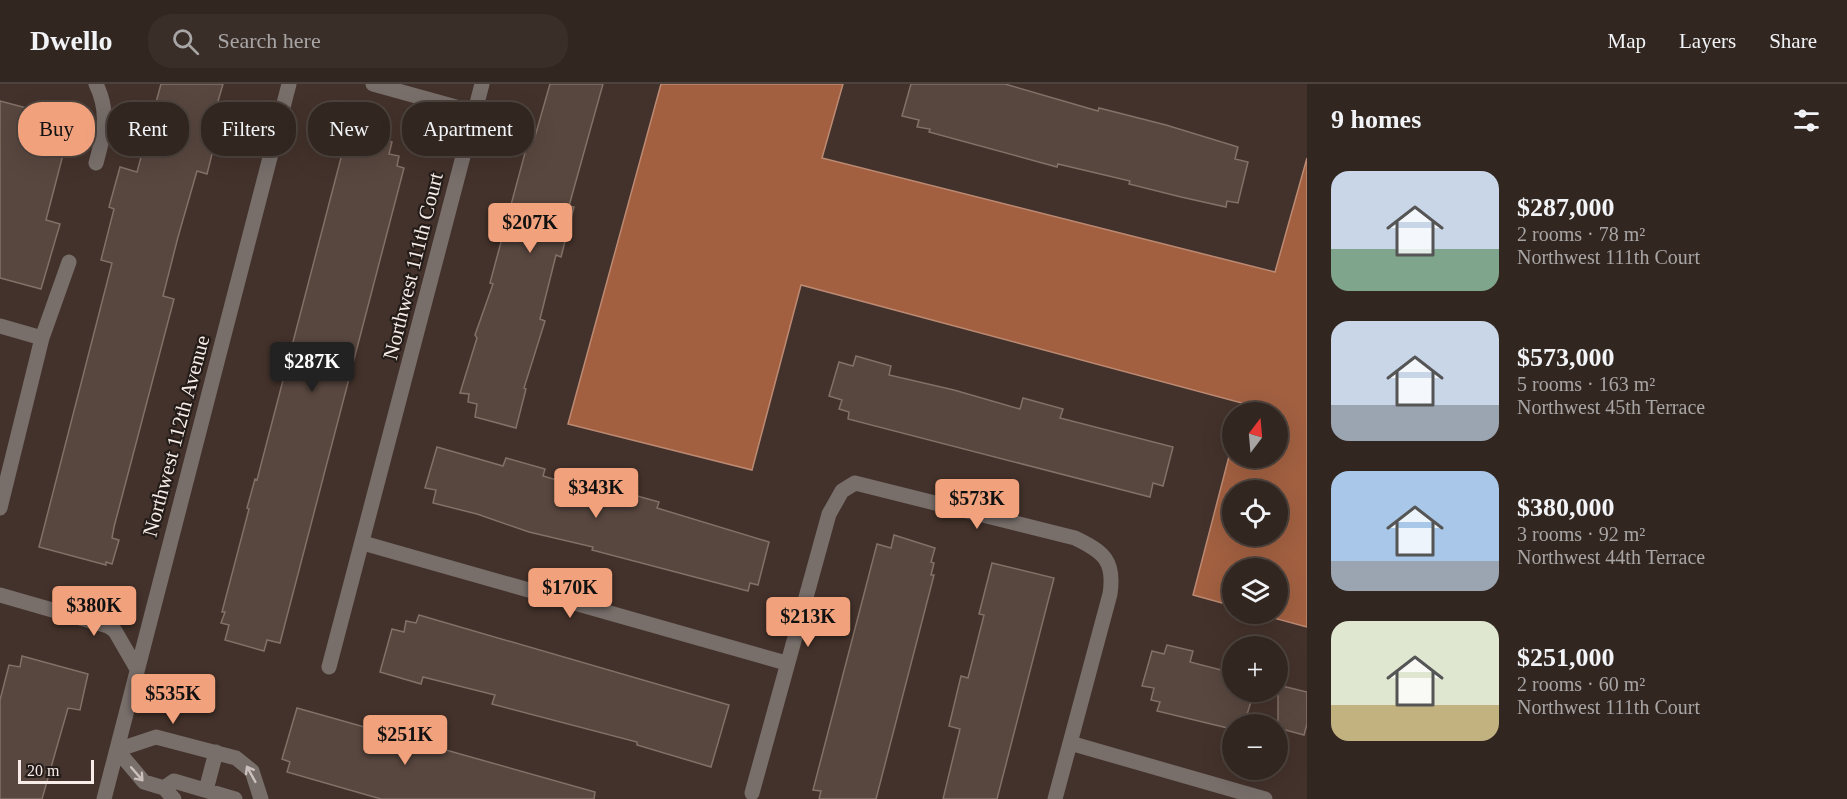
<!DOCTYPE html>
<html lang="en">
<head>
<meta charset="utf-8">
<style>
  body { margin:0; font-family:Georgia,serif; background:#3a2e29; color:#f1f3f6; height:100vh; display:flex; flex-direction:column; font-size:22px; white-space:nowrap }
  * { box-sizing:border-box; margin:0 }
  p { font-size:20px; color:#a8a5a5 }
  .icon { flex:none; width:33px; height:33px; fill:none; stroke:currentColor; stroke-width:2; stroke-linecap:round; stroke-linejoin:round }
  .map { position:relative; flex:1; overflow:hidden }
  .sheet { display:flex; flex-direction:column; background:#322620; width:540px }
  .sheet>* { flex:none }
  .hud { position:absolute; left:18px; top:18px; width:570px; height:54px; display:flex; gap:12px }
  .needle { width:39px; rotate:16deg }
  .buttons { position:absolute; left:1222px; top:318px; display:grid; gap:12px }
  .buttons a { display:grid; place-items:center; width:66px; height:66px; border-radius:50%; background:#322620; box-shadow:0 6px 24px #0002,0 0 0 2px #4d433e; font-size:30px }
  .scale { position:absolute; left:18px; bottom:15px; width:76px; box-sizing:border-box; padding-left:6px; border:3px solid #f7ece7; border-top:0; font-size:16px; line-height:21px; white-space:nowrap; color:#f7ece7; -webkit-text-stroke:4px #241c19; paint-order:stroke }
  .price { position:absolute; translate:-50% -51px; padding:0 14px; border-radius:6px; background:#f1a17c; color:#111; font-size:20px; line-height:39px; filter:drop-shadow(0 2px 3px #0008) }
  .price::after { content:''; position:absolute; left:50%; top:36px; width:18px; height:14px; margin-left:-9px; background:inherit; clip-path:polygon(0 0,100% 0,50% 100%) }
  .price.active { background:#222; color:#fff }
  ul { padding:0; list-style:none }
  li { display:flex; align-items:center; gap:18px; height:150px; padding:0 24px }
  li span { display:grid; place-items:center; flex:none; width:168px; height:120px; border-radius:18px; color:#555 }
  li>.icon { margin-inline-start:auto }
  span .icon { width:72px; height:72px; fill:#fffc; stroke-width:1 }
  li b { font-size:26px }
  h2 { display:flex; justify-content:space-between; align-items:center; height:72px; padding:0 24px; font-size:26px }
  .chip { padding:0 21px; border-radius:24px; background:#322620; box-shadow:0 6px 24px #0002,0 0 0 2px #4d433e; font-size:21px; line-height:54px }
  .chip.active { background:#f1a17c; color:#111 }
  header { display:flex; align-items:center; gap:36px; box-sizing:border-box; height:84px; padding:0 30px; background:#322620; border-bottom:2px solid #4d433e }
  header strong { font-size:28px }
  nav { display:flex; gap:33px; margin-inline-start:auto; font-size:21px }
  .search { width:420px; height:54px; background:#3a2e29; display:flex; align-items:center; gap:15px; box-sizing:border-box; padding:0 21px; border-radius:24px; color:#a8a5a5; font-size:22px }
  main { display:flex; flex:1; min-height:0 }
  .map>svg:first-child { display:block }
  .water { fill:#a26041; stroke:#bc8a73; stroke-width:1.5; fill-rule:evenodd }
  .building { fill:#58473f; stroke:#837067; stroke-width:1.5 }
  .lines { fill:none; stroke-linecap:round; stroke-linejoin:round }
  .minor { stroke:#786f6b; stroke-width:15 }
  .oneway { stroke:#cbc0bc }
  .labels { text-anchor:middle; stroke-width:4.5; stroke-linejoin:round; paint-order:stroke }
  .street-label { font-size:21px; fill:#f7ece7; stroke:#241c19 }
</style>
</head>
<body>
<header>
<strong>Dwello</strong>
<div class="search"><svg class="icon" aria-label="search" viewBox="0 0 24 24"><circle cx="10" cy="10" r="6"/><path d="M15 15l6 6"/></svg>Search here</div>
<nav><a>Map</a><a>Layers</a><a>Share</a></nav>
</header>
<main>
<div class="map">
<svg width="1307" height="715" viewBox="0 0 1307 715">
  <rect width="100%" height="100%" fill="#43322b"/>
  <!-- water -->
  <path class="water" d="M661 0H843L822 74 1275 188 1307 74V543L1259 530H1278V484H1233V522L1193 511 1233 357V374H1278V328H1240L1242 319 801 201 752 386 568 340ZM1233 406H1278V452H1233Z"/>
  <!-- building -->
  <path class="building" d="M161 0H223L209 48 217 50 207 90 197 87 178 153 163 212 174 215 114 443 112 454 119 456 112 480 106 478V481L39 463 112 179 101 176 114 125 109 123 120 83 137 88Z
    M550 0H603L569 122 574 123 561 173 556 171 540 235 545 237 524 304 526 305 516 344 475 333 477 320 468 318 469 310 460 309 477 254 475 251 493 200 490 199 529 54 534 56Z
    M911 0H1005L1098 27 1099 24 1166 41 1238 63 1235 75 1248 78 1238 119 1227 117 1226 123 1181 113 1129 100 1130 97 1058 80 1057 83 929 48 930 45 917 43 919 36 902 32Z
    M0 17 72 36 46 136 60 140 41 205 0 194Z
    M348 47 392 58 389 70 399 72 397 82 404 84 280 559 267 556 264 567 225 556 229 541 221 539 225 528H222L249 425 247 424 255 395 257 396Z
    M856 272 891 282 889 291 954 306 1020 325 1023 314 1063 325 1060 334 1173 363 1163 402 1153 399 1150 413 848 335 849 328 839 325 842 316 829 312 839 278 853 282Z
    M437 363 503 382 506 374 545 385 543 392 617 414 619 407 659 418 657 424 769 458 758 501 750 499 748 507 592 466 593 463 529 448 477 430 433 419 436 406 425 404Z
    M894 451 935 464 931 478 934 479 931 491H934L876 715H819L821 707 813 706 877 460 891 464Z
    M992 479 1054 494 997 715H943L960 645 949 642 961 592 968 594 984 531 979 530Z
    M419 531 729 621 711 683 637 661V658L492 620 495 611 423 593 421 600 380 588 392 545 404 548 406 537 416 539Z
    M1167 561 1193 567 1190 578 1233 589V608H1254L1244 640H1233L1232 645 1157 627 1160 618 1151 616 1154 604 1142 602 1152 567 1164 570Z
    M22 572 88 590 80 626 68 624 42 715H0V616L9 581 20 583Z
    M1278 601 1307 608V640L1304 651 1278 644Z
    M297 624 595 708 594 715H381L287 688 290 678 282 675Z"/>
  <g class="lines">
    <!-- minor -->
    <path class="minor" d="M96 0C110 29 104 50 96 79
      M373 0 474 28
      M0 242 42 254
      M0 424 42 254 69 178
      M363 459 786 579
      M0 511 108 542 115 547 137 585
      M329 583 482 0
      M1070 659 1265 715
      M164 704 174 697 235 715
      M206 706 216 668
      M752 709 829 430 842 407 855 399 1075 454C1104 468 1115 477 1110 510L1055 715
      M104 715 289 0
      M174 715 164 704 144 698 117 666 156 653 236 674 252 687 261 715"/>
  </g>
  <!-- one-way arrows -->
  <defs><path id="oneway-shaft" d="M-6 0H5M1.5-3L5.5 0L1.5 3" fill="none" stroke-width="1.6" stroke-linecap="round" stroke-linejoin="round" transform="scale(1.5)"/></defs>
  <g class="oneway">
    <use href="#oneway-shaft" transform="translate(137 690) rotate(49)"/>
    <use href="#oneway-shaft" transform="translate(251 690) rotate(-119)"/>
  </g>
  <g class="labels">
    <!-- street labels -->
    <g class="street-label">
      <text transform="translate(413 182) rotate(-76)" y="7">Northwest 111th Court</text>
      <text transform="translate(176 352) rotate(-75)" y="7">Northwest 112th Avenue</text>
    </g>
  </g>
</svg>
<div class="buttons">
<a><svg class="needle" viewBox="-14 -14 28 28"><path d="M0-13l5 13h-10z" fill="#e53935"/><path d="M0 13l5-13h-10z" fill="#a8a5a5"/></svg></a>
<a><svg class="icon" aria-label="locate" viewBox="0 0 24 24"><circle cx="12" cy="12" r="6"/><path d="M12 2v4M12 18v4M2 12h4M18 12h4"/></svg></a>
<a><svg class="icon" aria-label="layers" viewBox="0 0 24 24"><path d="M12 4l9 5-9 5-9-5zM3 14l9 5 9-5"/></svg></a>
<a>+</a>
<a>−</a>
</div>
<div class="scale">20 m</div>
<b class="price" style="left:530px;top:170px">$207K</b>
<b class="price active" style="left:312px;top:309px">$287K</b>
<b class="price" style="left:596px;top:435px">$343K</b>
<b class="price" style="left:977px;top:446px">$573K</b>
<b class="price" style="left:570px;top:535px">$170K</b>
<b class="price" style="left:94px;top:553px">$380K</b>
<b class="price" style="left:808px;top:564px">$213K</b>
<b class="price" style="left:173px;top:641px">$535K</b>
<b class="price" style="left:405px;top:682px">$251K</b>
<div class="hud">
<a class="chip active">Buy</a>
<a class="chip">Rent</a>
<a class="chip">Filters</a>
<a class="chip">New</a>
<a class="chip">Apartment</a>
</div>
</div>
<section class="sheet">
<h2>9 homes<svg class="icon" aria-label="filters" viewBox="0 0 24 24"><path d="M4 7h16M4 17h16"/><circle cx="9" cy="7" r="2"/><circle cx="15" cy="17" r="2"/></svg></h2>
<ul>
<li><span style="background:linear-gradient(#c9d6e8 65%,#7fa58c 0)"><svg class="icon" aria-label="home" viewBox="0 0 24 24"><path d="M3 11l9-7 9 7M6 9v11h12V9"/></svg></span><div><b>$287,000</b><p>2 rooms · 78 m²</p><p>Northwest 111th Court</p></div></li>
<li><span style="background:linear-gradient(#c9d6e8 70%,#9aa5b1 0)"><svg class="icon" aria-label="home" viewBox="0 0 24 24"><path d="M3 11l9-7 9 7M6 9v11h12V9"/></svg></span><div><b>$573,000</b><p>5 rooms · 163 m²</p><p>Northwest 45th Terrace</p></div></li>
<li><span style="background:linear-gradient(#a9c7e8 75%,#9aa5b1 0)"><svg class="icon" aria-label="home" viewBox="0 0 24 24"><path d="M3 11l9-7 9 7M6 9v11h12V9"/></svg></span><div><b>$380,000</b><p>3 rooms · 92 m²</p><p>Northwest 44th Terrace</p></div></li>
<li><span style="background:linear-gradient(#dfe7d0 70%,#c2b280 0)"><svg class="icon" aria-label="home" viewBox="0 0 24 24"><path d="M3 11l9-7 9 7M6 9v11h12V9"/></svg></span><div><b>$251,000</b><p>2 rooms · 60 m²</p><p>Northwest 111th Court</p></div></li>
</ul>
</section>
</main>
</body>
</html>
